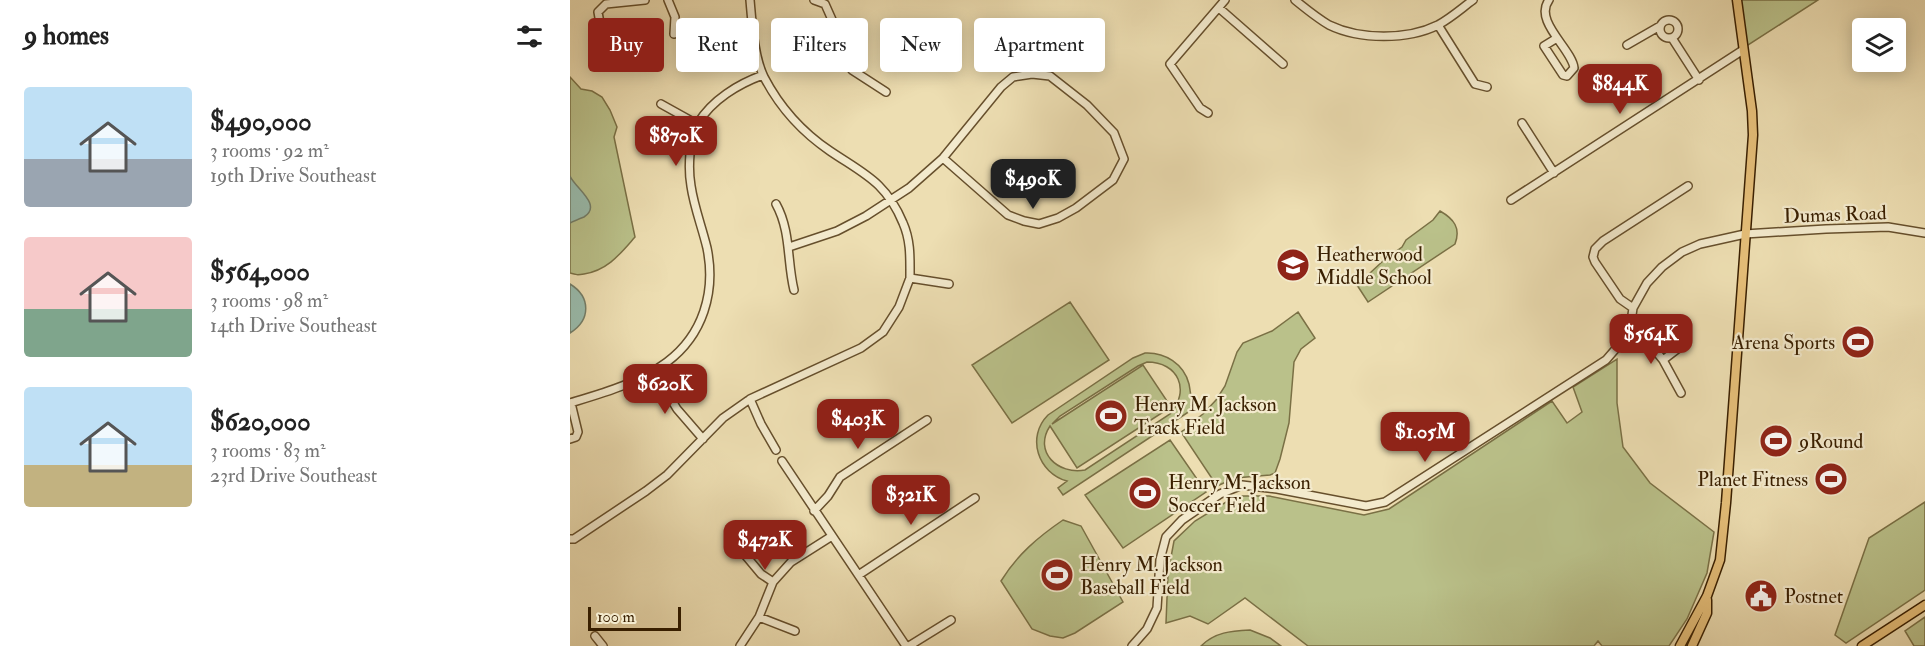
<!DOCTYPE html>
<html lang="en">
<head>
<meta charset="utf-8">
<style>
  body { margin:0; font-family:"IM FELL Double Pica",serif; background:#f2f2f2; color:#222; height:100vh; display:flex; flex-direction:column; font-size:22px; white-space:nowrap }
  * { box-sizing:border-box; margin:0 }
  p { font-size:20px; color:#767676 }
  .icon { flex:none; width:33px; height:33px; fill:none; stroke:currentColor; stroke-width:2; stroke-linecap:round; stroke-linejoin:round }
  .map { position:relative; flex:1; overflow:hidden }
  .panel { display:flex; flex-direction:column; background:#fff; width:570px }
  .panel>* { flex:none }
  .hud { position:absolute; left:18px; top:18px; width:570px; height:54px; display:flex; gap:12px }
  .controls { position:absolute; left:1282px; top:18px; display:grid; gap:12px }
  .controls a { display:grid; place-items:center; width:54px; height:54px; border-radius:6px; background:#fff; box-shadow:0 3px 15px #0003; font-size:30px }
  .scale { position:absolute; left:18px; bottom:15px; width:93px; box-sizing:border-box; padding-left:6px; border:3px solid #391f00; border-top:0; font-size:16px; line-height:21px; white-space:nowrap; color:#391f00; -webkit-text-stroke:4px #f3eacd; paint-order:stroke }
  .price { position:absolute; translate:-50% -51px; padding:0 14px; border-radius:12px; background:#8f2418; color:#fff; font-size:20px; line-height:39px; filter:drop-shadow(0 2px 3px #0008) }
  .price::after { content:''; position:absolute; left:50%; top:36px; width:18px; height:14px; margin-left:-9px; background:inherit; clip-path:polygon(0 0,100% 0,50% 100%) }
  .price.active { background:#222; color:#fff }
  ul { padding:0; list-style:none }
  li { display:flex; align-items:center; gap:18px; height:150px; padding:0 24px }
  li span { display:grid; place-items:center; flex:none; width:168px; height:120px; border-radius:6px; color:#555 }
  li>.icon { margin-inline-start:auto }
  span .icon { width:72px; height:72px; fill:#fffc; stroke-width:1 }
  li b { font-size:26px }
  h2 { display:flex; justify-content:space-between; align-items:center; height:72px; padding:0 24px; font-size:26px }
  .chip { padding:0 21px; border-radius:6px; background:#fff; box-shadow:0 3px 15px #0003; font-size:21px; line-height:54px }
  .chip.active { background:#8f2418; color:#fff }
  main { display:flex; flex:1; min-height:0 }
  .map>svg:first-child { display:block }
  .green { fill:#bac18a; stroke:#7a7045; stroke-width:1.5; fill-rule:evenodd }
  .water { fill:#99bcad; stroke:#737d68; stroke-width:1.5 }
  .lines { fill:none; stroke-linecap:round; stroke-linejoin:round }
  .minor-casing { stroke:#664f2c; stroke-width:10 }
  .major-casing { stroke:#391f00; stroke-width:11 }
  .minor { stroke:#f3eacd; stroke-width:7 }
  .major { stroke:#e6bf79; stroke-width:8 }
  .labels { text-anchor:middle; stroke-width:4.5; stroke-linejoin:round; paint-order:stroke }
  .street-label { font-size:20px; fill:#391f00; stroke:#f3eacd }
  .poi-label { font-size:20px; fill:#391f00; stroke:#f3eacd; text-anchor:start }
</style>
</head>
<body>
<main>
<section class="panel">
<h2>9 homes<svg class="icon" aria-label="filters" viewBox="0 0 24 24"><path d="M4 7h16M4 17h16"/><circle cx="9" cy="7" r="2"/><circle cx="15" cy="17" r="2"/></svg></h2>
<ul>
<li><span style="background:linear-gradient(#bfe0f5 60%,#9aa5b1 0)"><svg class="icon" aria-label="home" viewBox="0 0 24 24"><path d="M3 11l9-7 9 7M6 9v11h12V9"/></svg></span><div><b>$490,000</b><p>3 rooms · 92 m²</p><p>19th Drive Southeast</p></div></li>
<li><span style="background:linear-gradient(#f6c9c9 60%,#7fa58c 0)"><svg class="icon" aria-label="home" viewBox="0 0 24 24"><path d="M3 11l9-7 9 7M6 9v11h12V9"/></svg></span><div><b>$564,000</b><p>3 rooms · 98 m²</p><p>14th Drive Southeast</p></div></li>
<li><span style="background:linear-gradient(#bfe0f5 65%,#c2b280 0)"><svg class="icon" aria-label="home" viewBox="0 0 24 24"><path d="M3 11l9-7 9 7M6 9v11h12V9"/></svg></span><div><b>$620,000</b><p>3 rooms · 83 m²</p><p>23rd Drive Southeast</p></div></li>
</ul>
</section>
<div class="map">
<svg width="1355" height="646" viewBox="0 0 1355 646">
  <rect width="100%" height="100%" fill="#eddeb2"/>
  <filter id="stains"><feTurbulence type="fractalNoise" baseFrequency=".00333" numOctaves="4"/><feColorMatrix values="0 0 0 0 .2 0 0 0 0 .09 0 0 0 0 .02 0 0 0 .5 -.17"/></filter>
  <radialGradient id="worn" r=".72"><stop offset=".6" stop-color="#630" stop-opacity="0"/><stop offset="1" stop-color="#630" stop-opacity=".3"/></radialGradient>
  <!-- green -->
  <path class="green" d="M1170 0H1248L1175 47Z
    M0 77 11 89 22 91 32 97 40 110 47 127 44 137 65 237C50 254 38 270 14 274 8 275 6 275 0 273Z
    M870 211C884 219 891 228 885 244L798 302 787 285 814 260 832 247 836 240 863 220Z
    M500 302 539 360 442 423 402 365Z
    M728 312 745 338 731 349 724 362 719 423 710 459 705 473 700 475 665 478 647 486 611 432 617 428 616 427 633 414 646 400 655 386 667 352 673 343 702 331Z
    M575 353C595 352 614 364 619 384 621 394 620 399 626 407L493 495 488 488 497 481C468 473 456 437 478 415L563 358ZM577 362C608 362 621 390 600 414L515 470C488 475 463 452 480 426L507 468 601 407 573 365 482 424 490 416 568 366Z
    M1047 359V403L1053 447 1080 483 1144 532 1137 573 1117 619 1099 646H1032L1028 641 1024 646H738L675 598 638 624 620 616 596 623 598 573 604 541 625 521 666 496H699L794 515 819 509 982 401 997 423 1012 412 1003 387Z
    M600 440 636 492 553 548 515 495Z
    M1355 502V590L1276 643 1265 635 1299 538Z
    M493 520 511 526 553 602 505 633 493 638 480 636 462 629 431 581C447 555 468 537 493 520Z
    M1355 617V646H1344L1335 631Z
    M680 630 700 638 711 646H631C645 632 661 631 680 630Z"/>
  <!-- water -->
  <path class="water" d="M0 176C5 188 33 205 14 217 9 219 4 221 0 223Z
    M0 284C21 297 21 320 0 333Z"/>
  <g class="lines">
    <!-- minor casing -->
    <g class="minor-casing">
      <path id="minor" d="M98 0 105 17 104 34
        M180 0C182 22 184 57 194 77 209 106 232 132 260 151 294 174 316 182 333 223 341 241 340 259 340 278
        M244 0 255 4 263 22 272 55 282 70 316 92
        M725 0C736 9 747 18 759 25 790 40 838 40 868 25 881 18 892 8 903 0
        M979 0C963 21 1002 49 1004 68L997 76 993 75 974 46 987 38
        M649 8 713 64
        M1090 29a9 9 0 1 1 18 0a9 9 0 1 1-18 0Z
        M868 25 905 84 917 87
        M1102 38 1129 80
        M1057 45 1090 26
        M36 57 28 12 36 4 75 0
        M91 104 127 124
        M638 113 630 108 600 64 655 0
        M952 123 984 173
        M941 200 1173 50
        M206 204C221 231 217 262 224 290
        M219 247 267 231 296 216 339 188 373 158 431 87 443 77 462 74 480 76 517 105 544 133 554 159 543 180 506 208 488 218 469 224 454 221 438 215 373 158
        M1063 308 1050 299 1025 262 1023 257 1025 249 1033 241 1118 186
        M1060 329 1076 339 1093 360 1111 393
        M1093 360 1110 347
        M84 371 107 409 133 439
        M180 399 191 424 206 450
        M0 403C33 393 69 383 97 362 133 335 146 292 137 248 132 227 124 207 121 186 118 169 119 138 128 123 142 100 168 84 193 75
        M0 439 6 437 8 432 1 403
        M212 461 336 646
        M244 511 258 496 270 477 357 420
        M0 539H4L76 491 97 475 153 418 180 399 291 348 313 332 329 307 340 278 379 284
        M166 544 191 574 203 582
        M290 574 405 498
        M189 617 225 631
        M25 636 33 646
        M170 646 189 617 203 582 221 562 262 536
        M339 646 381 620
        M562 646 577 629 587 608 590 560 596 537 612 520 650 494 672 485 707 489 796 506 815 502 1036 360 1049 345 1060 329 1063 308 1077 283 1092 267 1112 252 1130 244 1175 234 1256 229 1318 227 1355 233"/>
    </g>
    <!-- major casing -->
    <g class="major-casing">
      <path id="major" d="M1110 646 1137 596 1150 560 1156 503 1183 135 1182 111 1167 0
        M1122 646 1137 613V600
        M1292 646 1355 605"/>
    </g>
    <!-- minor -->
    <use href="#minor" class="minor"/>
    <!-- major -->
    <use href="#major" class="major"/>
  </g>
  <!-- icons -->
  <defs>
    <g id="school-disc" transform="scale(1.725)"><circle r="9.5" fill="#8f2418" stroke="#f3eacd"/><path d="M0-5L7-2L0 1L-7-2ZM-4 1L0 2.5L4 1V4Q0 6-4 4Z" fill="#fff"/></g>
    <g id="stadium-disc" transform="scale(1.725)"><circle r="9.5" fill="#8f2418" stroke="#f3eacd"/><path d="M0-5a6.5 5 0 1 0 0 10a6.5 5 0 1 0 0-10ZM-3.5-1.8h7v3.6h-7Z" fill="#fff"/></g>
    <g id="civic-disc" transform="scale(1.725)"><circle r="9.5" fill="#8f2418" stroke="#f3eacd"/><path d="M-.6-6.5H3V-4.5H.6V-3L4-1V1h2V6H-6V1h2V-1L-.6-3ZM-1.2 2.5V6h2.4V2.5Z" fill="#fff"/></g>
  </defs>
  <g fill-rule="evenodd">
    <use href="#school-disc" x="723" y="265"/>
    <use href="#stadium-disc" x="1288" y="342"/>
    <use href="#stadium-disc" x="541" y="416"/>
    <use href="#stadium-disc" x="1206" y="441"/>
    <use href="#stadium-disc" x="1261" y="479"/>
    <use href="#stadium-disc" x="575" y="493"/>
    <use href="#stadium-disc" x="487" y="575"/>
    <use href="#civic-disc" x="1191" y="596"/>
  </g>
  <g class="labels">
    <!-- street labels -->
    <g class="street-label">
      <text transform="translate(1265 214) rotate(-2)" y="7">Dumas Road</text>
    </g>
    <!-- poi labels -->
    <g class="poi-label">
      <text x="746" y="261">Heatherwood<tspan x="746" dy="23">Middle School</tspan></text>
      <text x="1265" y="349" text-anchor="end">Arena Sports</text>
      <text x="564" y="411">Henry M. Jackson<tspan x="564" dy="23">Track Field</tspan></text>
      <text x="1229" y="448">9Round</text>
      <text x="1238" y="486" text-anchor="end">Planet Fitness</text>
      <text x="598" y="489">Henry M. Jackson<tspan x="598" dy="23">Soccer Field</tspan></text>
      <text x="510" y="571">Henry M. Jackson<tspan x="510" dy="23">Baseball Field</tspan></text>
      <text x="1214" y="603">Postnet</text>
    </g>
  </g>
  <rect width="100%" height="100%" filter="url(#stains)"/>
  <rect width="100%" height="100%" fill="url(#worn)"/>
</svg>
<div class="controls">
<a><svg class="icon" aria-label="layers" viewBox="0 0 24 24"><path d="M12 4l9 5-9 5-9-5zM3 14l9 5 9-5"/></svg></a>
</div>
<div class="scale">100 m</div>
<b class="price" style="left:1050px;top:115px">$844K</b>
<b class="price" style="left:106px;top:167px">$870K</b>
<b class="price active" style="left:463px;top:210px">$490K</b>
<b class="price" style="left:1081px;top:365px">$564K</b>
<b class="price" style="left:95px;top:415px">$620K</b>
<b class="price" style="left:288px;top:450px">$403K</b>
<b class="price" style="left:855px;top:463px">$1.05M</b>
<b class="price" style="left:341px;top:526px">$321K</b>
<b class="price" style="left:195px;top:571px">$472K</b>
<div class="hud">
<a class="chip active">Buy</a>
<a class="chip">Rent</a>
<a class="chip">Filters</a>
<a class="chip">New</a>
<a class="chip">Apartment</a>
</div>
</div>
</main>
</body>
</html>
